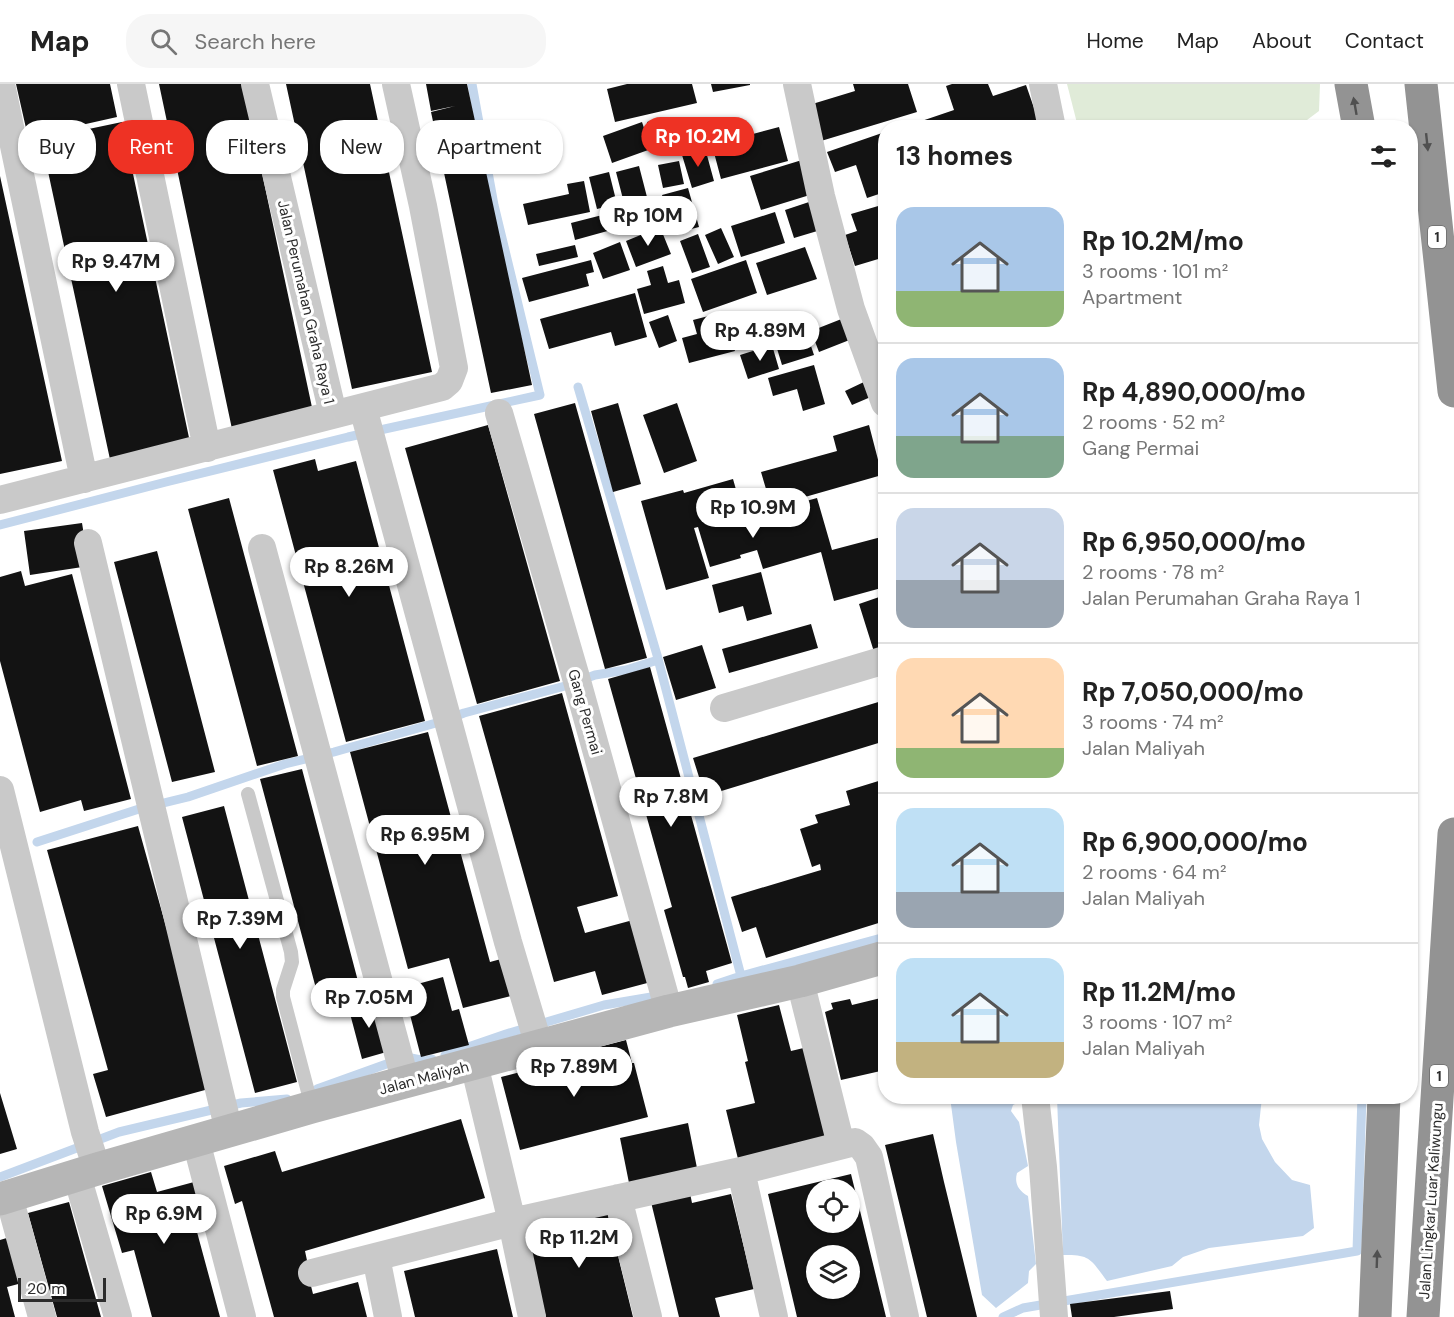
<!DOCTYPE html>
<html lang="en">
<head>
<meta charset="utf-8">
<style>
  body { margin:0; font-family:"DM Sans",sans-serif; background:#f6f6f6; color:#222; height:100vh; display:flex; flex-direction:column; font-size:22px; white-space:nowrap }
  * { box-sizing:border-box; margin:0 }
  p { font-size:20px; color:#767676 }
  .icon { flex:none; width:33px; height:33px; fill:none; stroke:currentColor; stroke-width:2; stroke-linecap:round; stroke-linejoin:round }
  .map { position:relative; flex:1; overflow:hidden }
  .drawer { position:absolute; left:878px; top:36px; width:540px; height:984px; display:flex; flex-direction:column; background:#fff; border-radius:24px; box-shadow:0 2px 4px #0004 }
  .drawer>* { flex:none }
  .top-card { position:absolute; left:18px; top:36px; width:570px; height:54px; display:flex; gap:12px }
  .controls { position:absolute; left:806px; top:1095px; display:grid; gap:12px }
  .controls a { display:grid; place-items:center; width:54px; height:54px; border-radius:50%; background:#fff; box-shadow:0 2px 4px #0004; font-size:30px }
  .scale { position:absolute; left:18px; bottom:15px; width:88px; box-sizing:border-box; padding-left:6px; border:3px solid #2c2c2c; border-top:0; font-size:16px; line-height:21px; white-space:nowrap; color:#2c2c2c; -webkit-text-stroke:4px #fff; paint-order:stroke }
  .price { position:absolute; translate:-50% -51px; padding:0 14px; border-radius:21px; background:#fff; color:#222; font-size:20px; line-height:39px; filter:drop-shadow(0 2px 3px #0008) }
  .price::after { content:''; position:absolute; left:50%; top:36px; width:18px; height:14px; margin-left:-9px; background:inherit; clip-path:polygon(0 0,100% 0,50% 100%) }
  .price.current { background:#ee3224; color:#fff }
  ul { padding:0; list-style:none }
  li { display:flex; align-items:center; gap:18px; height:150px; padding:0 18px }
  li+li { border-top:2px solid #e0e0e0 }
  li span { display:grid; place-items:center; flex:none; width:168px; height:120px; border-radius:18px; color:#555 }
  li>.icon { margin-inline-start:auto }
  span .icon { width:72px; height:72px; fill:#fffc; stroke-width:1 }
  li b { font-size:26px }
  h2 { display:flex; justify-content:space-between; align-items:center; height:72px; padding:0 18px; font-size:26px }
  .pill { padding:0 21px; border-radius:24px; background:#fff; box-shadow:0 2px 4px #0004; font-size:21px; line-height:54px }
  .pill.current { background:#ee3224; color:#fff }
  header { display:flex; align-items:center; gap:36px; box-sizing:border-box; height:84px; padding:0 30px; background:#fff; border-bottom:2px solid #e0e0e0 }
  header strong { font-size:28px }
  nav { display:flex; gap:33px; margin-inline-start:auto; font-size:21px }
  .search { width:420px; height:54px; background:#f6f6f6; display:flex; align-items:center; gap:15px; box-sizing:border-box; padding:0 21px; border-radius:24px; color:#767676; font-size:22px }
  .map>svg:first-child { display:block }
  .green { fill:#e0ebd8 }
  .water { fill:#c3d6ec }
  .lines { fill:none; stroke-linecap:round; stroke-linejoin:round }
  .stream { stroke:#c3d6ec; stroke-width:9 }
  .building { fill:#131313; fill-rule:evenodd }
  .lane { stroke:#c9c9c9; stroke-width:14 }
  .street { stroke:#c9c9c9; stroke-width:28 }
  .secondary { stroke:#b6b6b6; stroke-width:33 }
  .highway { stroke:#939393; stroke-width:33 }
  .oneway { fill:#505050 }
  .labels { text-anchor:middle; stroke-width:6; stroke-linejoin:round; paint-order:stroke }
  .shield { fill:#fff; stroke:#6b6b6b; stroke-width:1.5 }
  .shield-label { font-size:14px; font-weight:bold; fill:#2c2c2c }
  .street-label { font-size:15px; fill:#2c2c2c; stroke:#fff }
</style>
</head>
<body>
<header>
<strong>Map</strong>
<div class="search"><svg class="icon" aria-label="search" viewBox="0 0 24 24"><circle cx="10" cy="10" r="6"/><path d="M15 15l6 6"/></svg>Search here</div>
<nav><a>Home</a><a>Map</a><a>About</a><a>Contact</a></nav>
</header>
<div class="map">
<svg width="1454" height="1233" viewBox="0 0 1454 1233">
  <rect width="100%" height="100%" fill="#fff"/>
  <!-- green -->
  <path class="green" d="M1067 0H1320L1319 27 1307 36 1279 43H1078Z"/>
  <!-- water -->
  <path class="water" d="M950 1013H1019V1018L1013 1021 1011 1027 1019 1038 1028 1082 1017 1089C1014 1100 1019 1107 1028 1112L1036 1180 1029 1187 1028 1199 996 1224 982 1211 956 1058Z
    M1057 1013H1262L1259 1041 1262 1055 1275 1078 1292 1096 1310 1101 1314 1144 1303 1152 1209 1164 1183 1173 1172 1182 1107 1197C1091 1176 1091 1170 1063 1171Z"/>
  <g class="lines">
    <!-- stream -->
    <path class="stream" d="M578 303 657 571 741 892
      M0 441 166 398 348 353 540 311 494 121 472 0
      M37 758 139 725 188 713 285 680 334 668 443 637 464 629 565 602 595 591 626 586 658 576
      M717 900 741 892 885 853
      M445 971 506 950 604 921 663 911
      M317 1005 406 973 426 977 432 975
      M0 1093 119 1048 241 1019 287 1015
      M1003 1233 1023 1224 1357 1167 1362 1012"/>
  </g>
  <!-- building -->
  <path class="building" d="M16 0H110L117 33 28 53Z
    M159 0H243L313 328 232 345Z
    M286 0H370L432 288 352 305Z
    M426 0H467L532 301 491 309 431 28 455 22 431 27Z
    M627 0H692L697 19 615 38 607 5Z
    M711 0H750V1L713 8Z
    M853 0H908L917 28 821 57 809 21 855 7Z
    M952 0H988L993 12 1026 1 1041 44H901L954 26 946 2Z
    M662 33 673 65 658 70 647 38Z
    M122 38 191 363 111 380 41 55Z
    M642 38 651 65 612 79 603 52Z
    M530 40 534 64 502 69 498 45Z
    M779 43 788 77 721 95 712 61Z
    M885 48V108L867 114 856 81 835 88 827 68Z
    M705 64 714 97 692 104 682 71Z
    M802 76 813 110 761 126 750 92Z
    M679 77 684 100 663 104 658 81Z
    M639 82 647 113 624 119 616 88Z
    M609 88 617 120 597 125 589 93Z
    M0 92 62 377 0 390Z
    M584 97 590 128 528 141 523 120 569 110 567 100Z
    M688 104 699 143 672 150 662 111Z
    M815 116 824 145 794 154 785 126Z
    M651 117 656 133 628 143 622 127Z
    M885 120V173L855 182 845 151 857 147 851 130Z
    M618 127 622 143 575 156 571 139Z
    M775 128 785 159 741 173 731 142Z
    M660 143 671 170 636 183 626 157Z
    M721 144 734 173 718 180 705 151Z
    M698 150 710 183 692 189 680 157Z
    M620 158 630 186 603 195 593 169Z
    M575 161 578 173 539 182 536 170Z
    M805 163 817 195 767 211 756 179Z
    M591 176 594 188 586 190 589 202 529 218 522 194Z
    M746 176 757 209 703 228 691 195Z
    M663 182 668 199 679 196 685 219 644 230 637 205 651 201 647 187Z
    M635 209 647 253 615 262 611 248 549 265 540 235Z
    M724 228 735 267 689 279 682 254 697 250 693 236Z
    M668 231 677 257 659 264 649 238Z
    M844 234 852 255 819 268 811 247Z
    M806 247 814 271 782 281 775 258Z
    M772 261 779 285 748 295 740 271Z
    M814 281 825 320 803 327 797 305 773 312 768 294Z
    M866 297 873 312 852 321 845 307Z
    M575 319 647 574 605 585 534 330Z
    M618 319 641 400 613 408 591 327Z
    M677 319 697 377 664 389 643 331Z
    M488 341 560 597 477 620 405 364Z
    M869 341 882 391 752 428 747 410 766 405 761 388 837 367 833 352Z
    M315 375 318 387 356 377 425 637 346 658 273 386Z
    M733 395 743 430 729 434 730 438 817 414 832 466 885 452V503L834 517 821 468 763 485 757 466 740 471 741 474 710 483 698 443 694 444 709 494 666 506 641 417 683 406 684 409Z
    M229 414 298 672 257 682 188 425Z
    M82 439 89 482 30 491 24 447Z
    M157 467 215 688 172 698 114 478Z
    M21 487 25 502 72 490 131 715 84 727 81 716 40 728 0 577V493Z
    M761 488 772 530 747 537 743 522 719 529 712 501Z
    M885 511V568L875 571 859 520Z
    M811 540 818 564 729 589 722 565Z
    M702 561 716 604 676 616 663 573Z
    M650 583 732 879 706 887 709 898 688 904 685 893H683L664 826 672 823 608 595Z
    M562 609 618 812 577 823 585 849 633 836 651 898 602 911 595 887 554 898 479 632Z
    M885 616V640H882L885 648V657L705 712 693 674Z
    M428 648 490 878 501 875 511 912 463 924 449 874 408 885 350 668Z
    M302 685 359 901 318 912 260 695Z
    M885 695V815L880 816 885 837 766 874 756 843 742 848 731 813 821 786 820 780 812 783 800 745 818 739 815 731 850 721 846 707Z
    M224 722 297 998 255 1009 182 733Z
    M138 742 199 961 216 1003 106 1033 93 990 108 986 47 766Z
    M443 893 452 927 459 925 469 961 421 973 403 904Z
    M885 913V986L841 996 825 928 833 925 831 919 850 915 852 921Z
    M376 915 390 967 362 975 348 922Z
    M779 921 791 967 812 962 834 1052 738 1075 726 1026 755 1019 745 978 748 977 737 931Z
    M626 956 632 979H634L648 1033 520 1066 501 993 585 971 590 990 601 987 606 986 599 963Z
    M0 1009 17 1065 0 1070Z
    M461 1035 485 1114 305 1167 309 1186H307L313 1210 358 1198 367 1233H274L242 1117 235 1120 224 1082 275 1067 282 1088Z
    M688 1039 697 1084 629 1099 620 1054Z
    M933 1050 944 1098 977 1233H927L885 1061Z
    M151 1088 157 1108 194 1098 207 1146 197 1148 220 1233H152L134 1166 122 1169 102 1102Z
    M851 1090 886 1233H797L768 1110ZM816 1106H849V1138H816ZM816 1172H849V1204H816Z
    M690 1109 692 1119 731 1110 754 1205 715 1214 720 1233H679L651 1118Z
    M69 1118 101 1233H57L28 1129Z
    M607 1127 633 1233H546L524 1147Z
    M10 1153 22 1199 7 1203 15 1233H0V1156Z
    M497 1165 513 1233H415L404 1187Z
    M1170 1207 1173 1225 1114 1233H1072L1070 1220Z"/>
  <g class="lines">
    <!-- lane -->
    <path class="lane" d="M248 710 291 868 292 878 283 906V913L312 1023"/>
    <!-- street -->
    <path class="street" d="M1 0 84 395
      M131 0 207 364
      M255 0 333 330
      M797 0 821 112 851 225 885 319
      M1043 0 1052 44
      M363 324 508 858 539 962
      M499 329 575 590 669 927
      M0 416 442 303 449 297 454 284 423 122 396 0
      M88 459 229 1047
      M262 464 406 999
      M724 624 885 576
      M0 706 85 1048 97 1085
      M800 897 841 1061
      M474 980 512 1138 532 1233
      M1035 1012 1043 1083 1054 1233
      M196 1057 242 1233
      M741 1087 774 1233
      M77 1092 118 1233
      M9 1113 42 1233
      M618 1114 648 1233
      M376 1173 388 1233
      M312 1189 512 1138 741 1087 855 1058 862 1063 869 1073 905 1233"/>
    <!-- secondary -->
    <path class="secondary" d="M0 1115 97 1085 312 1023 669 927 800 897 885 873"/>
    <!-- highway -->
    <path class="highway" d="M1351 0 1359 44
      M1421 0 1454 307
      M1375 1233 1384 1012
      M1423 1233 1454 750"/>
  </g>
  <!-- one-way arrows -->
  <defs><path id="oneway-solid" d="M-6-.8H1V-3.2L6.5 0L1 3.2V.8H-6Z" transform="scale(1.5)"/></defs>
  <g class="oneway">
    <use href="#oneway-solid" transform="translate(1355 22) rotate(-100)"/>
    <use href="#oneway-solid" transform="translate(1427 58) rotate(84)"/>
    <use href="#oneway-solid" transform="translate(1377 1175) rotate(-88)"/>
  </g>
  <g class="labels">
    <!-- shield labels -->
    <g class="shield">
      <rect x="1428" y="142" width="18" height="22" rx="4.5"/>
      <rect x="1430" y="981" width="18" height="22" rx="4.5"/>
    </g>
    <g class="shield-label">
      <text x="1437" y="158">1</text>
      <text x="1439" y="997">1</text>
    </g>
    <!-- street labels -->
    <g class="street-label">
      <text transform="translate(306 218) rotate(77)" y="5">Jalan Perumahan Graha Raya 1</text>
      <text transform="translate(585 628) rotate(74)" y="5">Gang Permai</text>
      <text transform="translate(424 994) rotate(-15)" y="5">Jalan Maliyah</text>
      <text transform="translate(1431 1117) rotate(-86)" y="5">Jalan Lingkar Luar Kaliwungu</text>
    </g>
  </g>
</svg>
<div class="controls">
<a><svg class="icon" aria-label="locate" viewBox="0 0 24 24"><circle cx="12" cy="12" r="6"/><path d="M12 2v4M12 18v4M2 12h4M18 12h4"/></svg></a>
<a><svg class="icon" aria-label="layers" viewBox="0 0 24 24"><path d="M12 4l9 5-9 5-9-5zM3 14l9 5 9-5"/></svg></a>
</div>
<div class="scale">20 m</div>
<b class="price current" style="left:698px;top:84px">Rp 10.2M</b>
<b class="price" style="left:648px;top:163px">Rp 10M</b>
<b class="price" style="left:116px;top:209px">Rp 9.47M</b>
<b class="price" style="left:760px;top:278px">Rp 4.89M</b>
<b class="price" style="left:753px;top:455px">Rp 10.9M</b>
<b class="price" style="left:349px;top:514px">Rp 8.26M</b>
<b class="price" style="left:671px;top:744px">Rp 7.8M</b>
<b class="price" style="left:425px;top:782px">Rp 6.95M</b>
<b class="price" style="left:240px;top:866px">Rp 7.39M</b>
<b class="price" style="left:369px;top:945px">Rp 7.05M</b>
<b class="price" style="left:574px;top:1014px">Rp 7.89M</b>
<b class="price" style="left:164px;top:1161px">Rp 6.9M</b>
<b class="price" style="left:579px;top:1185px">Rp 11.2M</b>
<div class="top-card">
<a class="pill">Buy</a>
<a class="pill current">Rent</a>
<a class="pill">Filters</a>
<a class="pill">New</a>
<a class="pill">Apartment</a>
</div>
<section class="drawer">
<h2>13 homes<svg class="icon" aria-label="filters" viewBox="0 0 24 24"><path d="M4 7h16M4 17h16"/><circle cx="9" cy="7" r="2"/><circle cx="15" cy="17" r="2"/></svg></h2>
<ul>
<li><span style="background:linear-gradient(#a9c7e8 70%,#8fb573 0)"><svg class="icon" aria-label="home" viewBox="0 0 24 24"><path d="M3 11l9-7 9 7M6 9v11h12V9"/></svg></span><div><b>Rp 10.2M/mo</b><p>3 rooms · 101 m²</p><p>Apartment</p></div></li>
<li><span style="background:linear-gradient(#a9c7e8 65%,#7fa58c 0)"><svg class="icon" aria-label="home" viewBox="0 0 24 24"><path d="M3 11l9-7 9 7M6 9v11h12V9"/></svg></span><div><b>Rp 4,890,000/mo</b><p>2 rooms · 52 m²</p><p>Gang Permai</p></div></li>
<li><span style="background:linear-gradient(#c9d6e8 60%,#9aa5b1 0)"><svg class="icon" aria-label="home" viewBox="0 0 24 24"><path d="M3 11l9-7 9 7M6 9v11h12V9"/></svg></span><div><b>Rp 6,950,000/mo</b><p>2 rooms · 78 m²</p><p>Jalan Perumahan Graha Raya 1</p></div></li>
<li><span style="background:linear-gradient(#ffd9b3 75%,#8fb573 0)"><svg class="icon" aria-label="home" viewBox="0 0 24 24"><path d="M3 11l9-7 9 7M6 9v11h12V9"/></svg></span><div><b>Rp 7,050,000/mo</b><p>3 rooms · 74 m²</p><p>Jalan Maliyah</p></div></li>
<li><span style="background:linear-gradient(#bfe0f5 70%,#9aa5b1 0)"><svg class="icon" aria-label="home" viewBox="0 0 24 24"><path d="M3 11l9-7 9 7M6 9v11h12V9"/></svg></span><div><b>Rp 6,900,000/mo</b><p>2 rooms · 64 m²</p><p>Jalan Maliyah</p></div></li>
<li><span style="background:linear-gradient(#bfe0f5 70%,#c2b280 0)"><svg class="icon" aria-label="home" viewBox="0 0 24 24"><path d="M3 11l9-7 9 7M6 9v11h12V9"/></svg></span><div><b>Rp 11.2M/mo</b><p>3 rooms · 107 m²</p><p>Jalan Maliyah</p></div></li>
</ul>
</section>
</div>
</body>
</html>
